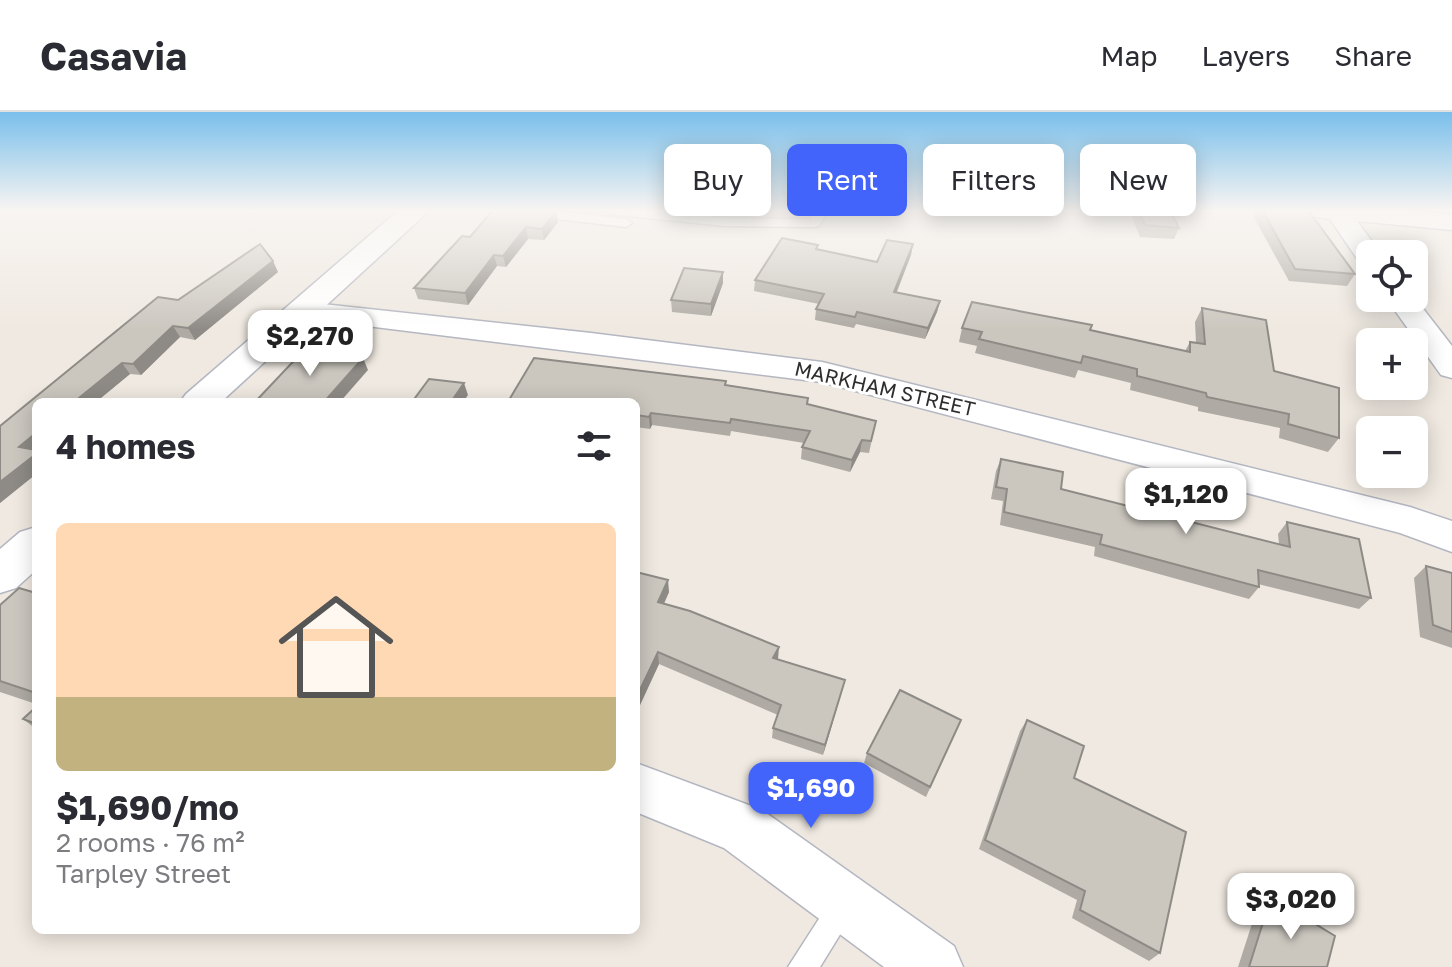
<!DOCTYPE html>
<html lang="en">
<head>
<meta charset="utf-8">
<style>
  body { margin:0; font-family:"Golos Text",sans-serif; background:#f2f2f3; color:#2b2b33; height:100vh; display:flex; flex-direction:column; font-size:30px; white-space:nowrap }
  * { box-sizing:border-box; margin:0 }
  p { font-size:26px; color:#7c7c81 }
  .icon { flex:none; width:44px; height:44px; fill:none; stroke:currentColor; stroke-width:2; stroke-linecap:round; stroke-linejoin:round }
  .map { position:relative; flex:1; overflow:hidden }
  .panel { position:absolute; left:32px; top:286px; width:608px; height:536px; display:flex; flex-direction:column; background:#fff; border-radius:12px; box-shadow:0 4px 20px #0003 }
  .panel>* { flex:none }
  .hud { position:absolute; left:664px; top:32px; width:668px; height:72px; display:flex; gap:16px }
  .fabs { position:absolute; left:1356px; top:128px; display:grid; gap:16px }
  .fabs a { display:grid; place-items:center; width:72px; height:72px; border-radius:12px; background:#fff; box-shadow:0 4px 20px #0003; font-size:40px }
  .price { position:absolute; translate:-50% -68px; padding:0 18px; border-radius:16px; background:#fff; color:#222; font-size:26px; line-height:52px; filter:drop-shadow(0 2px 4px #0008) }
  .price::after { content:''; position:absolute; left:50%; top:48px; width:24px; height:18px; margin-left:-12px; background:inherit; clip-path:polygon(0 0,100% 0,50% 100%) }
  .price.on { background:#4264fb; color:#fff }
  ul { padding:0; list-style:none }
  li { display:grid; align-content:center; gap:16px; height:424px; padding:0 24px }
  li+li { border-top:2px solid #e1e1e2 }
  li span { display:grid; place-items:center; height:248px; border-radius:12px; color:#555 }
  li>.icon { margin-inline-start:auto }
  span .icon { width:144px; height:144px; fill:#fffc; stroke-width:1 }
  li b { font-size:34px }
  h2 { display:flex; justify-content:space-between; align-items:center; height:96px; padding:0 24px; font-size:34px }
  .tag { padding:0 28px; border-radius:12px; background:#fff; box-shadow:0 4px 20px #0003; font-size:28px; line-height:72px }
  .tag.on { background:#4264fb; color:#fff }
  header { display:flex; align-items:center; gap:48px; box-sizing:border-box; height:112px; padding:0 40px; background:#fff; border-bottom:2px solid #e1e1e2 }
  header strong { font-size:38px }
  nav { display:flex; gap:44px; margin-inline-start:auto; font-size:28px }
  .map>svg:first-child { display:block }
  .lines { fill:none; stroke-linecap:round; stroke-linejoin:round }
  .lane-casing { stroke:#b4b7c1; stroke-width:3 }
  .street-casing { stroke:#b4b7c1; stroke-width:3 }
  .secondary-casing { stroke:#b4b7c1; stroke-width:3 }
  .lane { fill:#fff; fill-rule:evenodd }
  .street { fill:#fff; fill-rule:evenodd }
  .secondary { fill:#fff; fill-rule:evenodd }
  .wall { fill:#afaba4 }
  .shaded-wall { fill:#8e8b86 }
  .building { fill:#cbc7bf; stroke:#8e8b86; stroke-width:2 }
  .labels { text-anchor:middle; stroke-width:6; stroke-linejoin:round; paint-order:stroke }
  .street-label { font-size:20px; fill:#2e2e2e; stroke:#fff }
</style>
</head>
<body>
<header>
<strong>Casavia</strong>
<nav><a>Map</a><a>Layers</a><a>Share</a></nav>
</header>
<div class="map">
<svg width="1452" height="855" viewBox="0 0 1452 855">
  <rect width="100%" height="100%" fill="#efe9e1"/>
  <g class="lines">
    <!-- lane casing -->
    <g class="lane-casing">
      <path id="lane" d="M508 98H549L626 107 632 111 626 115 514 102Z
        M604 98H649L724 106 810 107 816 98H829L819 114 814 115 724 114 610 102Z
        M843 781 853 785 857 795 820 855H788L833 785Z"/>
    </g>
    <!-- street casing -->
    <g class="street-casing">
      <path id="street" d="M1302 98H1405L1452 102V118L1357 109 1381 142H1370V153L1360 151 1330 107 1305 103Z
        M1414 185 1452 234V266L1441 263 1386 186Z
        M304 190 591 221 822 250 1410 395 1452 409V440L1400 421 821 270 294 205 289 199 294 193Z
        M636 651 762 698 954 834 963 855H884L724 736 636 700Z"/>
    </g>
    <!-- secondary casing -->
    <g class="secondary-casing">
      <path id="secondary" d="M399 98H430L221 290H180L186 282Z
        M36 415V458L16 476 0 481V437L20 420Z"/>
    </g>
    <!-- lane -->
    <use href="#lane" class="lane"/>
    <!-- street -->
    <use href="#street" class="street"/>
    <!-- secondary -->
    <use href="#secondary" class="secondary"/>
  </g>
  <!-- wall -->
  <path class="wall" d="M1129 98H1170L1179 116 1174 127 1140 125Z
    M1257 98H1308L1355 162 1347 174 1289 169 1253 104Z
    M556 99 558 110 544 128 528 127 506 155 497 154 468 193 418 187 414 176 470 125Z
    M913 132 911 143 897 180 940 189 937 200 925 227 856 212 854 216 815 208 816 197 819 192 754 179 755 168 818 138 877 150Z
    M278 160 195 228 180 225 141 263 130 262 96 290H36V362L0 391V314L178 188Z
    M723 160V171L711 204 672 200 671 188Z
    M1202 196 1274 259 1339 326 1328 340 1279 326 1280 316 1198 299V295L1130 278 1131 271 1078 258 1075 266 975 241 977 234 959 230 962 216 1090 218 1185 239 1190 230 1196 231 1195 210Z
    M726 273 808 286V292L876 309 869 341 860 340 850 360 801 347 802 335 804 331 731 319 730 324 652 313 650 317 636 315V290H510L509 288Z
    M1001 347 1061 377 1279 432 1278 422 1287 410 1371 486 1359 497 1258 472 1259 475 1249 487 1094 444 1095 435 1000 413 1003 389 991 387 996 359Z
    M1426 454 1452 461V536L1420 525 1414 466Z
    M636 460 669 480 664 492 778 547 777 548 842 579 823 643 772 626 773 616 778 603 659 552 640 593 636 592Z
    M36 481V592L0 580V493Z
    M36 595V617L23 607Z
    M961 608 926 685 864 651 867 641Z
    M1027 608 1074 666 1160 841 1149 849 1072 806 1077 788 979 737 1020 619Z
    M1271 785 1327 855H1238L1258 793Z"/>
  <!-- shaded-wall -->
  <path class="shaded-wall" d="M556 99 558 110 544 128 542 117Z
    M526 115 528 127 506 155 503 144Z
    M913 132 911 143 892 191 894 180Z
    M494 143 497 154 468 193 465 181Z
    M273 149 278 160 195 228 188 216Z
    M723 160V171L711 204V192Z
    M940 189 937 200 925 227 928 216Z
    M173 214 180 225 141 263 133 252Z
    M363 246 368 258 340 290H324Z
    M122 251 130 262 96 290H74Z
    M464 271 468 283 463 290H451Z
    M651 301 652 313 650 317 649 305Z
    M36 321V341L19 335Z
    M862 328 860 340 850 360 852 348Z
    M36 342V362L0 391V370Z
    M668 468 669 480 659 502 658 490Z
    M779 535 778 547 772 558 773 546Z
    M658 540 659 552 640 593 638 582Z
    M845 568 842 579 823 643 825 633Z"/>
  <!-- building -->
  <path class="building" d="M493 98 556 99 542 117 526 115 503 144 494 143 465 181 414 176 462 124 470 125Z
    M1138 98H1170L1179 116 1145 113Z
    M1262 98H1308L1355 162 1295 157Z
    M782 126 818 133 816 137 877 150 887 128 913 132 894 180 940 189 928 216 857 200 855 205 816 197 824 182 755 168Z
    M260 132 273 149 188 216 173 214 133 252 122 251 74 290H36V321L19 335 36 338V342L0 370V314L158 185 178 188Z
    M684 156 723 160 711 192 671 188Z
    M972 190 1092 213 1090 218 1190 240V230L1205 232 1202 196 1266 208 1274 259 1339 276V326L1288 312 1289 302 1207 285 1206 281 1137 264V257L1083 244 1081 251 979 227 982 220 962 216Z
    M304 238 363 246 324 290H255Z
    M534 246 726 269 725 273 808 286 807 292 876 309 871 329 862 328 852 348 802 335 810 319 731 307 730 311 651 301 649 305 636 303V290H527L509 288Z
    M429 267 464 271 451 290H412Z
    M1001 347 1063 360 1061 377 1290 435 1287 410 1359 427 1371 486 1258 458 1259 475 1100 432 1102 423 1004 400 1007 377 996 375Z
    M1426 454 1452 461V520L1433 513Z
    M636 460 668 468 658 490 690 499 779 535 773 546 845 568 825 633 773 616 781 593 658 540 638 582H636Z
    M19 476 36 481V581L0 569V493Z
    M900 578 961 608 930 675 867 641Z
    M36 595V612L23 607Z
    M1027 608 1084 634 1074 666 1186 720 1160 841 1080 798 1085 779 985 728Z
    M1271 785 1335 824 1327 855H1249Z"/>
  <!-- sky -->
  <linearGradient id="sky" x2="0" y2="1"><stop stop-color="#7abfeb"/><stop offset="0.45" stop-color="#f8f5f2"/><stop offset="1" stop-color="#f8f5f2" stop-opacity="0"/></linearGradient>
  <rect width="1452" height="218" fill="url(#sky)"/>
  <g class="labels">
    <!-- street labels -->
    <g class="street-label">
      <text transform="translate(885 277) rotate(13)" y="7">MARKHAM STREET</text>
    </g>
  </g>
</svg>
<div class="fabs">
<a><svg class="icon" aria-label="locate" viewBox="0 0 24 24"><circle cx="12" cy="12" r="6"/><path d="M12 2v4M12 18v4M2 12h4M18 12h4"/></svg></a>
<a>+</a>
<a>−</a>
</div>
<b class="price" style="left:310px;top:266px">$2,270</b>
<b class="price" style="left:1186px;top:424px">$1,120</b>
<b class="price on" style="left:811px;top:718px">$1,690</b>
<b class="price" style="left:1291px;top:829px">$3,020</b>
<div class="hud">
<a class="tag">Buy</a>
<a class="tag on">Rent</a>
<a class="tag">Filters</a>
<a class="tag">New</a>
</div>
<section class="panel">
<h2>4 homes<svg class="icon" aria-label="filters" viewBox="0 0 24 24"><path d="M4 7h16M4 17h16"/><circle cx="9" cy="7" r="2"/><circle cx="15" cy="17" r="2"/></svg></h2>
<ul>
<li><span style="background:linear-gradient(#ffd9b3 70%,#c2b280 0)"><svg class="icon" aria-label="home" viewBox="0 0 24 24"><path d="M3 11l9-7 9 7M6 9v11h12V9"/></svg></span><div><b>$1,690/mo</b><p>2 rooms · 76 m²</p><p>Tarpley Street</p></div></li>
</ul>
</section>
</div>
</body>
</html>
